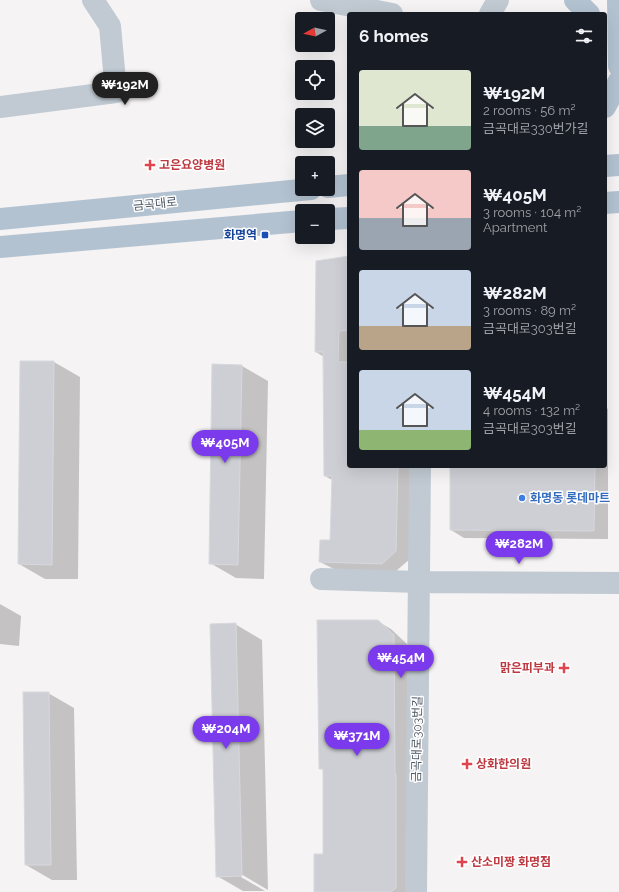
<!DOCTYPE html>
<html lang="en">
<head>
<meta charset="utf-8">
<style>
  body { margin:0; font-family:Raleway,"Noto Sans KR",sans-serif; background:#20242c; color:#f1f3f6; height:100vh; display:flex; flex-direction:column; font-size:15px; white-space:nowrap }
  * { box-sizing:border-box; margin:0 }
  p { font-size:13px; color:#9ea1a6 }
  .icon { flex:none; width:22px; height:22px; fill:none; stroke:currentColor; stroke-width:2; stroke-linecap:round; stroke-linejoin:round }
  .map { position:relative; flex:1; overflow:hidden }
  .panel { position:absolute; left:347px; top:12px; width:260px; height:456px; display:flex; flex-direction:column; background:#171b24; border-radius:4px; box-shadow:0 4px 16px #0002 }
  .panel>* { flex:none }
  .needle { width:26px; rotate:262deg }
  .buttons { position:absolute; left:295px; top:12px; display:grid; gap:8px }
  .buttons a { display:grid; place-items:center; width:40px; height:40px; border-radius:4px; background:#171b24; box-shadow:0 4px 16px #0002; font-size:20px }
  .price { position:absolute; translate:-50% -34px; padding:0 9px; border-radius:14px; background:#7c3aed; color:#fff; font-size:13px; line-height:26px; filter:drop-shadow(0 1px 2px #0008) }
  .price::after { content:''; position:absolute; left:50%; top:24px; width:12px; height:9px; margin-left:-6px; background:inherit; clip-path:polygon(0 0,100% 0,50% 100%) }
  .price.active { background:#222; color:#fff }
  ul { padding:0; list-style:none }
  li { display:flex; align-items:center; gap:12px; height:100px; padding:0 12px }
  li span { display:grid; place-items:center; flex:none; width:112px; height:80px; border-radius:4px; color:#555 }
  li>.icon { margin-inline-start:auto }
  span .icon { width:48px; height:48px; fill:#fffc; stroke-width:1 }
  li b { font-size:17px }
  h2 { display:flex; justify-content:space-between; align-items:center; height:48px; padding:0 12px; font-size:17px }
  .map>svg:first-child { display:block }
  .shadow { fill:#0003 }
  .building { fill:#cdcfd5; stroke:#d7d9de }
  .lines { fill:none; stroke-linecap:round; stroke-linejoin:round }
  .minor { stroke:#c1cad2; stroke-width:22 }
  .major { stroke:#b3c2d1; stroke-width:22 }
  .health-dot { fill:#e0444e; stroke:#fff; stroke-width:1.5 }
  .transit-dot { fill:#1a4fb4; stroke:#fff; stroke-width:1.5 }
  .shop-dot { fill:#3f7fe0; stroke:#fff; stroke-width:1.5 }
  .labels { text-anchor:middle; stroke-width:3; stroke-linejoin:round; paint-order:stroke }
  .health-label { font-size:12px; font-weight:bold; fill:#be3a42; stroke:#fff; text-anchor:start }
  .street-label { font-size:12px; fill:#4a5661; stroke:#fff }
  .transit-label { font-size:12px; font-weight:bold; fill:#164399; stroke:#fff; text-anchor:end }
  .shop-label { font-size:12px; font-weight:bold; fill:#366cbe; stroke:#fff; text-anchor:start }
</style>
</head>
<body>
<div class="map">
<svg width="619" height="892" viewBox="0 0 619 892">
  <rect width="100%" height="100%" fill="#f5f3f3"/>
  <!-- shadow -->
  <path class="shadow" d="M349 257V466H411L410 559 396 571 334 569 320 562 331 541 332 480 325 476 324 357 316 352Z
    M54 362 80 377 78 579H45L19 564Z
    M242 366 268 381 264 579 236 578 210 563Z
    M605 407 608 409V539L464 538 451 530V466H605Z
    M0 604 21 616 19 646 0 644Z
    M377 621 391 629 407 644 409 892H315L324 855V771L320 768Z
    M235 624 262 640 268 890 241 874V877L265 891H243L217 876Z
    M48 693 74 708 77 880H52L26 865Z"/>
  <!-- building -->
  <path class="building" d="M349 256V330L339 331 338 362H349V466L398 467 396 551 382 564 319 562 320 540H330L332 476H324L323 352H315L316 261Z
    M20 361H54L52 565 18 564Z
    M212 364 242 365 238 565 209 564Z
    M450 466H595L594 531 450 530Z
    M317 620H378L394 635 395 774H396V888L391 892H314V854H323V769H319Z
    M236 623 242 876 216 877 210 624Z
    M23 692H49L51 865H25Z"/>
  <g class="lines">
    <!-- minor -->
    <path class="minor" d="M321 0 392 14
      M490 14 498 0
      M0 107 116 92 110 26 93 0
      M321 579 419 582 619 583
      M416 892 420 466"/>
    <!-- major -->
    <path class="major" d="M575 0 589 14
      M618 0 619 66
      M605 107 619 81
      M605 166 619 165
      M328 187 349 185
      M605 203 619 202
      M0 219 311 189
      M328 219 349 218
      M0 247 302 221"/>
  </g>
  <!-- markers -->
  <g class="health-dot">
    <path d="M148 159h4v4h4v4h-4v4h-4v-4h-4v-4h4z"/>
    <path d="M562 662h4v4h4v4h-4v4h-4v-4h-4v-4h4z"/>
    <path d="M465 758h4v4h4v4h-4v4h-4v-4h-4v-4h4z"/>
    <path d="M460 856h4v4h4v4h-4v4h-4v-4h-4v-4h4z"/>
  </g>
  <rect class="transit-dot" x="261" y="231" width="8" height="8" rx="2"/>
  <circle class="shop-dot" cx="522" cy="498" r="4"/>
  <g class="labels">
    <!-- health labels -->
    <g class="health-label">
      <text x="159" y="169">고은요양병원</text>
      <text x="555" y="672" text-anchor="end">맑은피부과</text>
      <text x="476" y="768">상화한의원</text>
      <text x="471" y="866">산소미짱 화명점</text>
    </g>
    <!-- street labels -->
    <g class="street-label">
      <text transform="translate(155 204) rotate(-6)" y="4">금곡대로</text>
      <text transform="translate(417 739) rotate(-89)" y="4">금곡대로303번길</text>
    </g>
    <!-- transit labels -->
    <g class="transit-label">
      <text x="257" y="239">화명역</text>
    </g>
    <!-- shop labels -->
    <g class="shop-label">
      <text x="530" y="502">화명동 롯데마트</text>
    </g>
  </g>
</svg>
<div class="buttons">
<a><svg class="needle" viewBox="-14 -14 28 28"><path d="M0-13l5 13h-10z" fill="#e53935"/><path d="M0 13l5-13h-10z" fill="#9ea1a6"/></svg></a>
<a><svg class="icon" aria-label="locate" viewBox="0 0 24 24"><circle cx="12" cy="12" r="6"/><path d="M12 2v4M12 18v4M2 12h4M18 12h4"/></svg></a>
<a><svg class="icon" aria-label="layers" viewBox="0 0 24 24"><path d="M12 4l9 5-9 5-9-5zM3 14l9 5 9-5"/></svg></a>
<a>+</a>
<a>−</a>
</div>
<b class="price active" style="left:125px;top:106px">₩192M</b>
<b class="price" style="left:225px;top:464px">₩405M</b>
<b class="price" style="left:519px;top:565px">₩282M</b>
<b class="price" style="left:401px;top:679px">₩454M</b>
<b class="price" style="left:226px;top:750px">₩204M</b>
<b class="price" style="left:357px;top:757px">₩371M</b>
<section class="panel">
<h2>6 homes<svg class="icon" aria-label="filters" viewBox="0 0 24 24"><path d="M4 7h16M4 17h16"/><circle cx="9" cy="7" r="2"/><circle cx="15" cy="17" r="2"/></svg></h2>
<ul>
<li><span style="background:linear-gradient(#dfe7d0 70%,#7fa58c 0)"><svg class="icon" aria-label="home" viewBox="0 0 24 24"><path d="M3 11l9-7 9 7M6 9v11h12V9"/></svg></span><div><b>₩192M</b><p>2 rooms · 56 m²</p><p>금곡대로330번가길</p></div></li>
<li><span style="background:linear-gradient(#f6c9c9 60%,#9aa5b1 0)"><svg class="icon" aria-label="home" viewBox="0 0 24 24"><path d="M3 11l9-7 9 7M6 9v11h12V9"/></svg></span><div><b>₩405M</b><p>3 rooms · 104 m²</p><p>Apartment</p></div></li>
<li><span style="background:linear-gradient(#c9d6e8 70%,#b9a48a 0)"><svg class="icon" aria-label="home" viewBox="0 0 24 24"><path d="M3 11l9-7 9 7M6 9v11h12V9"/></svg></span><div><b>₩282M</b><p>3 rooms · 89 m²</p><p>금곡대로303번길</p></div></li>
<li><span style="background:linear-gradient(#c9d6e8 75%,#8fb573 0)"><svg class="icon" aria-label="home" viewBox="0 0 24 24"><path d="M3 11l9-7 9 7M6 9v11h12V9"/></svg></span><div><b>₩454M</b><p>4 rooms · 132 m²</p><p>금곡대로303번길</p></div></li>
</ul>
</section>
</div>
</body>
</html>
